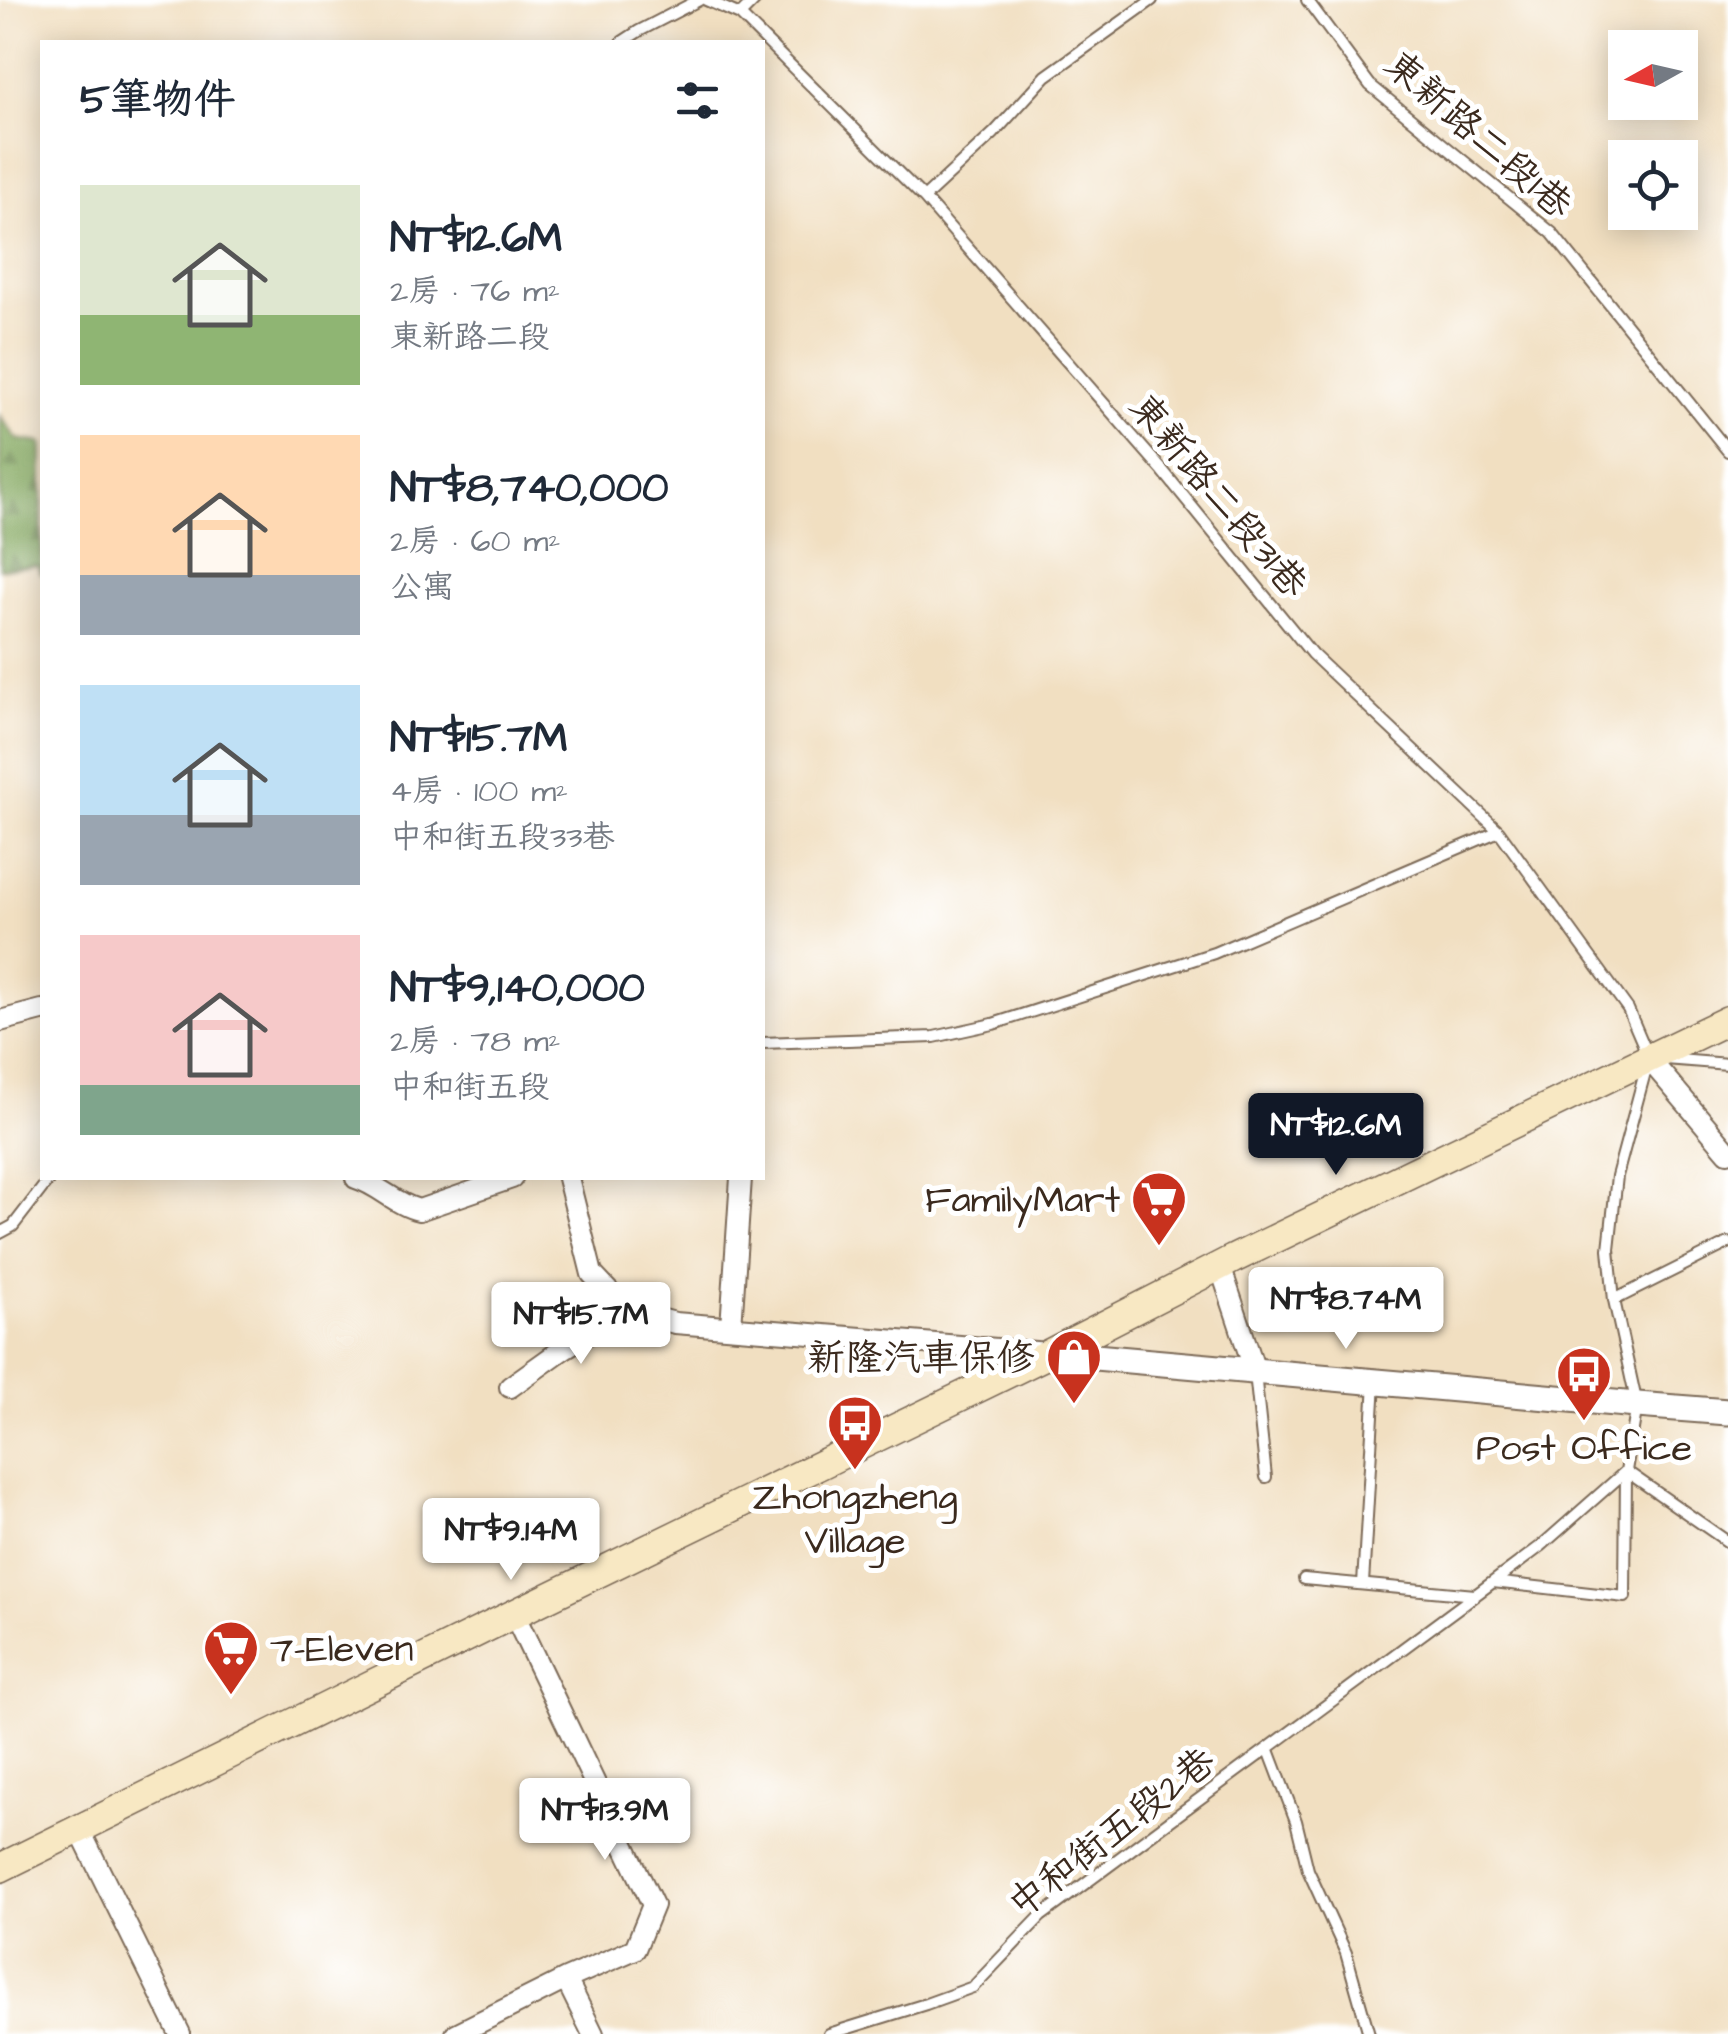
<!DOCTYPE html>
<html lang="zh-TW">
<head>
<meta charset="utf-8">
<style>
  body { margin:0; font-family:"Architects Daughter","LXGW WenKai TC",sans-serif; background:#f2f2f3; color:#1f2937; height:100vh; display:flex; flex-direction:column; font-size:38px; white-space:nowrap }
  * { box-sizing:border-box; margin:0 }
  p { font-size:32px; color:#747a83 }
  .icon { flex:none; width:55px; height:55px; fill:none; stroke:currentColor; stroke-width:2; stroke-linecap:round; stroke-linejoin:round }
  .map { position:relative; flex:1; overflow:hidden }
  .sheet { position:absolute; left:40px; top:40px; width:725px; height:1140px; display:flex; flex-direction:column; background:#fff; border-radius:0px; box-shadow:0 5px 25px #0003 }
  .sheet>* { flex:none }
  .needle { width:65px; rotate:262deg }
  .controls { position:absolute; left:1608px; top:30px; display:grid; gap:20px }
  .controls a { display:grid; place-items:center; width:90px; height:90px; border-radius:0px; background:#fff; box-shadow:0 5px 25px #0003; font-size:50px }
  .price { position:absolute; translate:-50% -85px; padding:0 22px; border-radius:10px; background:#fff; color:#222; font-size:32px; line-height:65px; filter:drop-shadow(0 2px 5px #0008) }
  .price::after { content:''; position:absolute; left:50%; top:60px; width:30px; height:22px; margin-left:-15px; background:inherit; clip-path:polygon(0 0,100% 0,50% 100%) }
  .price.current { background:#111827; color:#fff }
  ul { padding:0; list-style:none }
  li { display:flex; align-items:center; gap:30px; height:250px; padding:0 40px }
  li span { display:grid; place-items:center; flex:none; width:280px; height:200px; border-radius:0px; color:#555 }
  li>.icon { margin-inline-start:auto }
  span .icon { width:120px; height:120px; fill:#fffc; stroke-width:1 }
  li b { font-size:42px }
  h2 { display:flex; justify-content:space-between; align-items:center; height:120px; padding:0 40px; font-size:42px }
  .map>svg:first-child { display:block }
  .forest { fill:url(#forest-firs); stroke:#5e683d; stroke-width:2.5 }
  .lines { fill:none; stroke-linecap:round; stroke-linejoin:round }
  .service-casing { stroke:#7b6957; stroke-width:14 }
  .minor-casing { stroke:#7b6957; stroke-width:24 }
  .tertiary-casing { stroke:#7b6957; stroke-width:29 }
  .secondary-casing { stroke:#7b6957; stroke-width:31 }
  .service { stroke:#fff; stroke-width:10 }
  .minor { stroke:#fff; stroke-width:20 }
  .tertiary { stroke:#fff; stroke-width:25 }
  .secondary { stroke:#f8e8c3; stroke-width:28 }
  .labels { text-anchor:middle; stroke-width:10; stroke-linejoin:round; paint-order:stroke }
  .street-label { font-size:38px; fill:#3b2a1e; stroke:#fff }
  .poi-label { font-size:38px; fill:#3b2a1e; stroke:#fff; text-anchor:end }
</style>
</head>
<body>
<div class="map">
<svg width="1728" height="2034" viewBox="0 0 1728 2034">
  <defs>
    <pattern id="forest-firs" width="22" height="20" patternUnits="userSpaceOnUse" patternTransform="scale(2.5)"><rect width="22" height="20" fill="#81a65c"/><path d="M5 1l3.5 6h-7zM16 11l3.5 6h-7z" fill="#6b874b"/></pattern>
  </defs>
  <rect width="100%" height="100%" fill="#fff"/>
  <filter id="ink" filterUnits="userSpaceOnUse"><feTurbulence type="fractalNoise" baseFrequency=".01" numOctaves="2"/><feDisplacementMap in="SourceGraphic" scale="20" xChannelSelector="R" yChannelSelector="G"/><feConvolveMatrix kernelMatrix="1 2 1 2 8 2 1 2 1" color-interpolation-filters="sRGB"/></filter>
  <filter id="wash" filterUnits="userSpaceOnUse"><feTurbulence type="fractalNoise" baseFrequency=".0048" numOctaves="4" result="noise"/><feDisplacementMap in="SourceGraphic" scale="40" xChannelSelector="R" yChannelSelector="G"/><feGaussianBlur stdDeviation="2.25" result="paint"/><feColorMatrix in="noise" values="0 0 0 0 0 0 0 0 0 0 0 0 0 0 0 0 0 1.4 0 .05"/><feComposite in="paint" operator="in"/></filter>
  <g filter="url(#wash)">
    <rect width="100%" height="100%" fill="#f1dfc1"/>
    <!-- forest -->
    <path class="forest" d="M0 416 17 439 42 443V575L37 565 0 569Z"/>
  </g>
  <g filter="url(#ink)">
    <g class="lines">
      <!-- service casing -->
      <g class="service-casing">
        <path id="service" d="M706 0 740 15 924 198 1163 471 1312 654 1499 831 1628 1009 1649 1058
          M1307 0 1370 85 1552 233 1728 451
          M740 15 755 0
          M622 42 639 31 699 0
          M924 198 994 133 1046 76 1152 0
          M762 1043 934 1037 993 1024 1214 953 1499 831
          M1665 1059 1728 1064
          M1647 1065 1617 1176 1609 1249 1614 1300 1637 1405 1626 1471 1728 1542
          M0 1233 13 1226 50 1178
          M1614 1300 1728 1243
          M1255 1373 1266 1477
          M1304 1579 1475 1595
          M1493 1582 1625 1597 1626 1471
          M1363 1584 1375 1382
          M1269 1750 1296 1821 1308 1870 1346 1953 1369 2034
          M829 2034 926 2004 973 1987 1041 1916 1493 1582 1541 1546 1626 1471"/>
      </g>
      <!-- minor casing -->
      <g class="minor-casing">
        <path id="minor" d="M0 1021 42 1010
          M1649 1059 1728 1152
          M356 1178C379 1185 396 1205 419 1210L512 1178
          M568 1178 592 1274 626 1310 675 1323 1048 1353
          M1220 1266 1255 1371
          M731 1327 741 1178
          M510 1387 563 1349 626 1310
          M79 1829 180 2034
          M566 1979 593 2034
          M456 2034 566 1979 635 1949 653 1905 514 1614"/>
      </g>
      <!-- tertiary casing -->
      <g class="tertiary-casing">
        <path id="tertiary" d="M1050 1353 1637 1405 1728 1412"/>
      </g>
      <!-- secondary casing -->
      <g class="secondary-casing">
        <path id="secondary" d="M0 1868 514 1614 1050 1353 1233 1259 1728 1020"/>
      </g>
      <!-- service -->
      <use href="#service" class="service"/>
      <!-- minor -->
      <use href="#minor" class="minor"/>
      <!-- tertiary -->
      <use href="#tertiary" class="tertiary"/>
      <!-- secondary -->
      <use href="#secondary" class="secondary"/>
    </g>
  </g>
  <!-- icons -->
  <defs>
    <g id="supermarket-pin" transform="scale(2.875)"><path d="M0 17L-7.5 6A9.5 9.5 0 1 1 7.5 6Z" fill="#c8321e" stroke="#fff"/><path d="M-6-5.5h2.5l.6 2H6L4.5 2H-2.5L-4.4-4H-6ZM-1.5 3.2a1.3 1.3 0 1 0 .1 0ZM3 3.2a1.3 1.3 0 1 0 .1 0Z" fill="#fff"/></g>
    <g id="shop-pin" transform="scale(2.875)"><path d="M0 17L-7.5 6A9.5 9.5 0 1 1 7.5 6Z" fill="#c8321e" stroke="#fff"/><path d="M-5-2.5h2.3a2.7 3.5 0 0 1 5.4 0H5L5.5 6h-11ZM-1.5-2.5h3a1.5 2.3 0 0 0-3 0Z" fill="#fff"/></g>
    <g id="bus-pin" transform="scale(2.875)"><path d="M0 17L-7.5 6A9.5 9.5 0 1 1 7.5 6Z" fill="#c8321e" stroke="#fff"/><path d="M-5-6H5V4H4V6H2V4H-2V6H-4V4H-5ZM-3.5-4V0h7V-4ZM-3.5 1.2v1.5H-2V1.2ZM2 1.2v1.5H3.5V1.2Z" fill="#fff"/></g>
  </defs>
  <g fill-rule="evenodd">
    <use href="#supermarket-pin" x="1159" y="1199"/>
    <use href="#shop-pin" x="1074" y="1357"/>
    <use href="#bus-pin" x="1584" y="1374"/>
    <use href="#bus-pin" x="855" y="1423"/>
    <use href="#supermarket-pin" x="231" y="1648"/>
  </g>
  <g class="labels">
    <!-- street labels -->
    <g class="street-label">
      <text transform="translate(1479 134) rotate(41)" y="13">東新路二段1巷</text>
      <text transform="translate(1219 495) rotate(50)" y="13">東新路二段31巷</text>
      <text transform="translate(1111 1832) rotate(-38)" y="13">中和街五段2巷</text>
    </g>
    <!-- poi labels -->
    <g class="poi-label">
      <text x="1120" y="1212">FamilyMart</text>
      <text x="1035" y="1370">新隆汽車保修</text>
      <text x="1584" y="1460" text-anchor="middle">Post Office</text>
      <text x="855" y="1509" text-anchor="middle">Zhongzheng<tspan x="855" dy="44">Village</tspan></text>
      <text x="270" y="1661" text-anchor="start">7-Eleven</text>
    </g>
  </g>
</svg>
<div class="controls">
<a><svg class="needle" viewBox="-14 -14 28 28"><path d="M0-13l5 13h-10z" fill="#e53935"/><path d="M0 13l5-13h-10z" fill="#747a83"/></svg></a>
<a><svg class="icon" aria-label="locate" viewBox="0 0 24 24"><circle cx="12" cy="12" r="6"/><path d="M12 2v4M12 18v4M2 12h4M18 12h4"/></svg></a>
</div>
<b class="price current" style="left:1336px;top:1178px">NT$12.6M</b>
<b class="price" style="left:1346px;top:1352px">NT$8.74M</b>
<b class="price" style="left:581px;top:1367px">NT$15.7M</b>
<b class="price" style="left:511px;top:1583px">NT$9.14M</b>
<b class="price" style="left:605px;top:1863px">NT$13.9M</b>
<section class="sheet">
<h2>5筆物件<svg class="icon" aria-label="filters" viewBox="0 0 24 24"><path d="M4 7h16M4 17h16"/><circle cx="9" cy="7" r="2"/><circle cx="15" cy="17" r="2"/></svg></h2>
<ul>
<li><span style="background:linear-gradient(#dfe7d0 65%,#8fb573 0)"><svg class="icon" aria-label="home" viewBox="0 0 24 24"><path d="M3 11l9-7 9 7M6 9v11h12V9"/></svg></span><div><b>NT$12.6M</b><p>2房 · 76 m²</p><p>東新路二段</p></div></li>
<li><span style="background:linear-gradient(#ffd9b3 70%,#9aa5b1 0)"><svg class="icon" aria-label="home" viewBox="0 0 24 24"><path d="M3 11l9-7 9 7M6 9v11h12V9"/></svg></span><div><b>NT$8,740,000</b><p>2房 · 60 m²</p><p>公寓</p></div></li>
<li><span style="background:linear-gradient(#bfe0f5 65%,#9aa5b1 0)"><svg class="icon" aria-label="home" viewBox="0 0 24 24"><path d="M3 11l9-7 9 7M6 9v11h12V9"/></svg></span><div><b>NT$15.7M</b><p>4房 · 100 m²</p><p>中和街五段33巷</p></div></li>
<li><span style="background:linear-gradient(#f6c9c9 75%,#7fa58c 0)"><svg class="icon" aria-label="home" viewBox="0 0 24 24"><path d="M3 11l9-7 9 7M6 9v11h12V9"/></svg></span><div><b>NT$9,140,000</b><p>2房 · 78 m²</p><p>中和街五段</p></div></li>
</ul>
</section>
</div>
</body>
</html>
